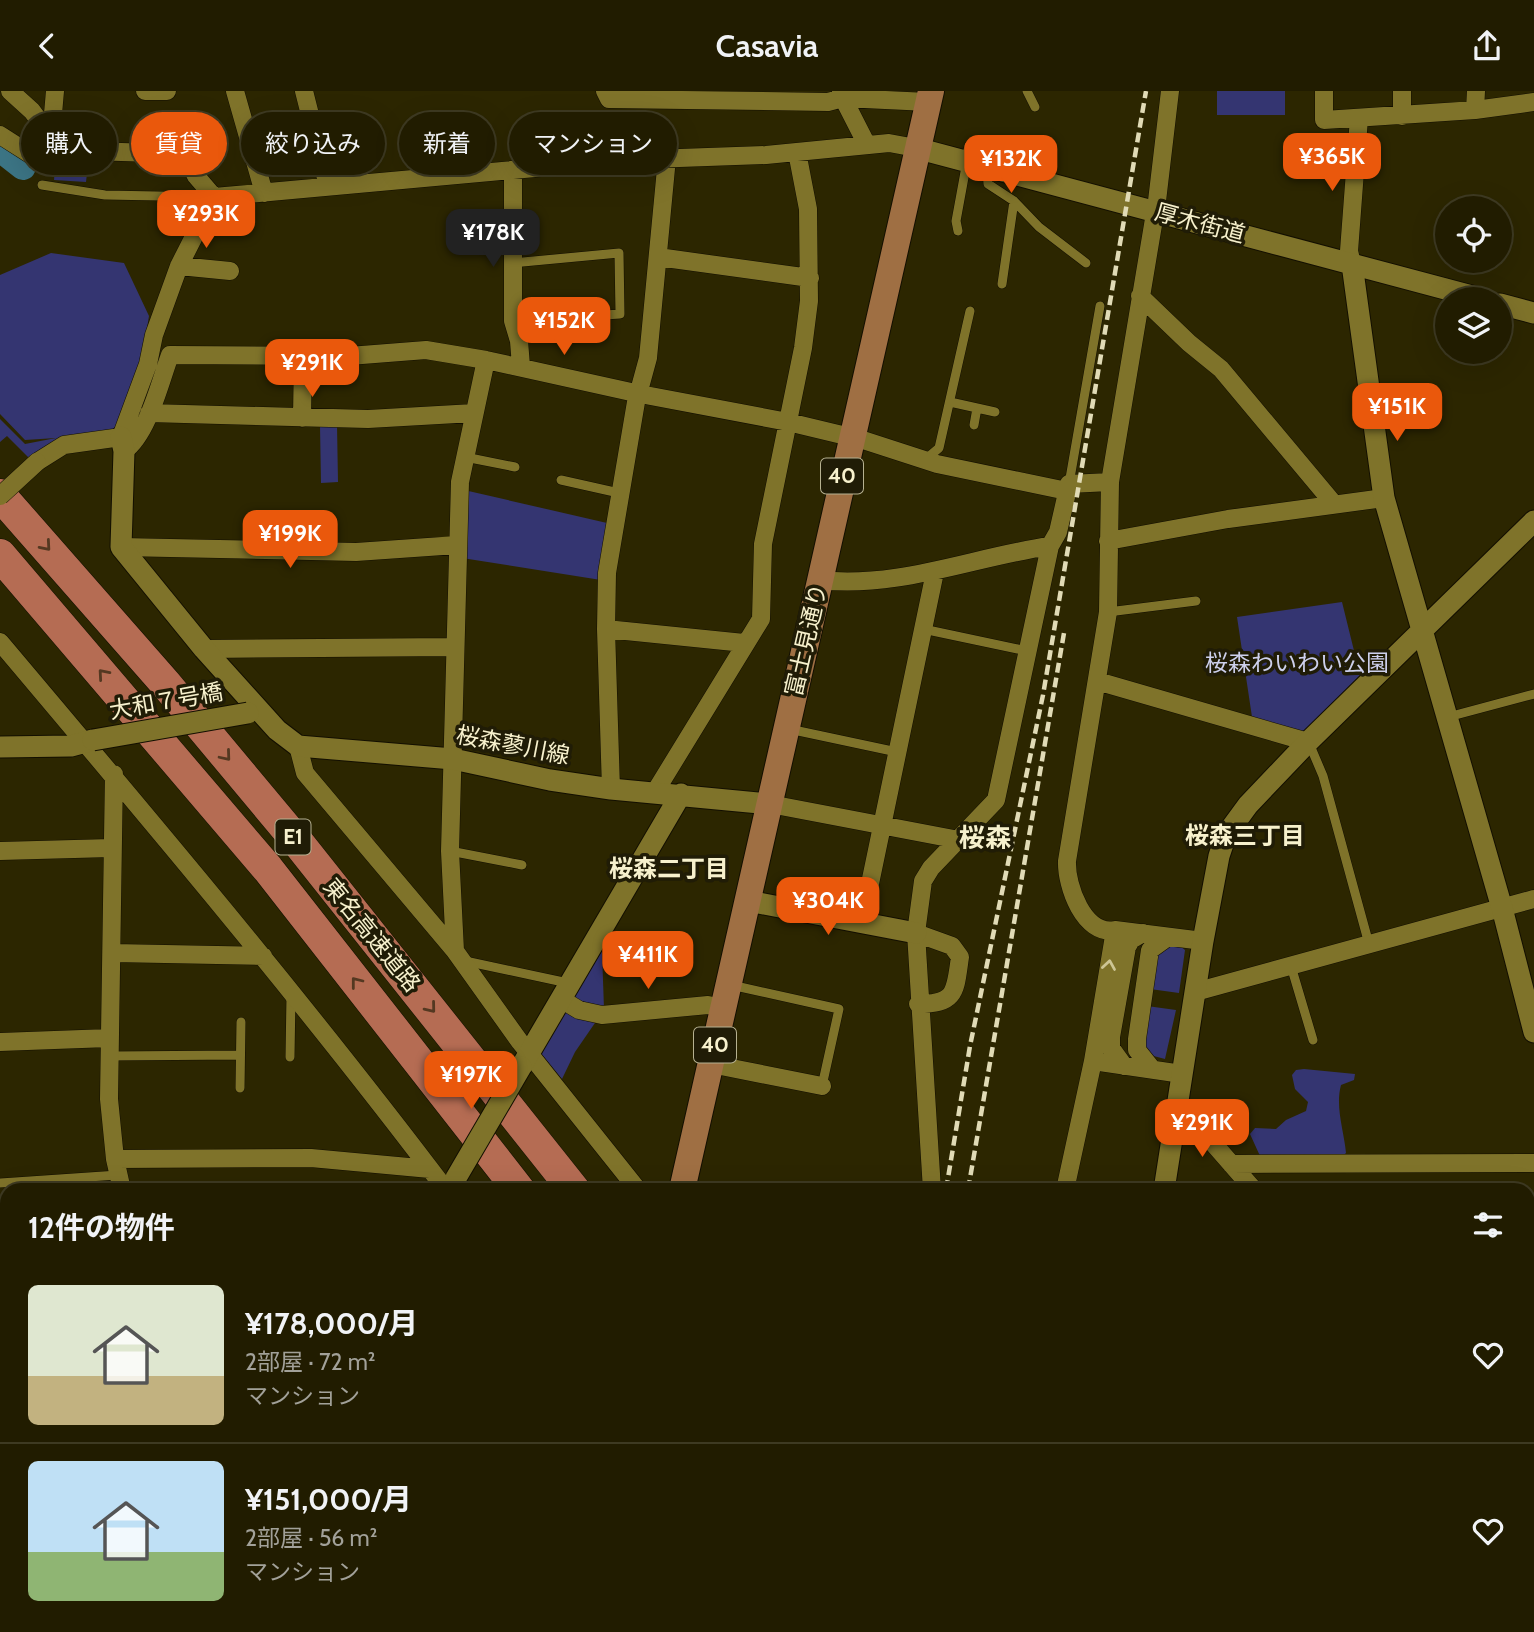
<!DOCTYPE html>
<html lang="ja">
<head>
<meta charset="utf-8">
<style>
  body { margin:0; font-family:Cabin,"Noto Sans JP",sans-serif; background:#2d290f; color:#f1f3f6; height:100vh; display:flex; flex-direction:column; font-size:26px; white-space:nowrap }
  * { box-sizing:border-box; margin:0 }
  p { font-size:23px; color:#a2a199 }
  .icon { flex:none; width:38px; height:38px; fill:none; stroke:currentColor; stroke-width:2; stroke-linecap:round; stroke-linejoin:round }
  .map { position:relative; flex:1; overflow:hidden }
  .panel { position:absolute; left:0px; top:1092px; width:1535px; height:450px; display:flex; flex-direction:column; background:#211c00; border-radius:21px 21px 0 0; box-shadow:0 7px 28px #0002,0 0 0 2px #3e3a22 }
  .panel>* { flex:none }
  .hud { position:absolute; left:21px; top:21px; width:700px; height:63px; display:flex; gap:14px }
  .tools { position:absolute; left:1435px; top:105px; display:grid; gap:14px }
  .tools a { display:grid; place-items:center; width:77px; height:77px; border-radius:50%; background:#211c00; box-shadow:0 7px 28px #0002,0 0 0 2px #3e3a22; font-size:35px }
  .price { position:absolute; translate:-50% -60px; padding:0 16px; border-radius:14px; background:#ea580c; color:#fff; font-size:23px; line-height:46px; filter:drop-shadow(0 2px 4px #0008) }
  .price::after { content:''; position:absolute; left:50%; top:42px; width:21px; height:16px; margin-left:-10px; background:inherit; clip-path:polygon(0 0,100% 0,50% 100%) }
  .price.active { background:#222; color:#fff }
  ul { padding:0; list-style:none }
  li { display:flex; align-items:center; gap:21px; height:175px; padding:0 28px }
  li+li { border-top:2px solid #3e3a22 }
  li span { display:grid; place-items:center; flex:none; width:196px; height:140px; border-radius:10px; color:#555 }
  li>.icon { margin-inline-start:auto }
  span .icon { width:84px; height:84px; fill:#fffc; stroke-width:1 }
  li b { font-size:30px }
  h2 { display:flex; justify-content:space-between; align-items:center; height:84px; padding:0 28px; font-size:30px }
  .chip { padding:0 24px; border-radius:32px; background:#211c00; box-shadow:0 7px 28px #0002,0 0 0 2px #3e3a22; font-size:24px; line-height:63px }
  .chip.active { background:#ea580c; color:#fff }
  header { display:flex; justify-content:space-between; align-items:center; height:91px; padding:0 28px; background:#211c00; font-size:32px; font-weight:600 }
  .map>svg:first-child { display:block }
  .green { fill:#343571 }
  .lines { fill:none; stroke-linecap:round; stroke-linejoin:round }
  .river { stroke:#3c7585; stroke-width:26 }
  .service-casing { stroke:#130f00; stroke-width:10 }
  .minor-casing { stroke:#130f00; stroke-width:19 }
  .tertiary-casing { stroke:#130f00; stroke-width:23 }
  .primary-casing { stroke:#130f00; stroke-width:28 }
  .motorway-casing { stroke:#130f00; stroke-width:33 }
  .service { stroke:#7f732a; stroke-width:9 }
  .minor { stroke:#7f732a; stroke-width:18 }
  .tertiary { stroke:#7f732a; stroke-width:21 }
  .primary { stroke:#9f6f43; stroke-width:26 }
  .motorway { stroke:#b56c53; stroke-width:32 }
  .rail { stroke:#e1dbb6; stroke-width:4.5; stroke-dasharray:10 5; stroke-linecap:butt }
  .minor-bridge-casing { stroke:#130f00; stroke-width:19; stroke-linecap:butt }
  .tertiary-bridge-casing { stroke:#130f00; stroke-width:23; stroke-linecap:butt }
  .minor-bridge { stroke:#7f732a; stroke-width:18 }
  .tertiary-bridge { stroke:#7f732a; stroke-width:21 }
  .oneway { stroke:#543821 }
  .oneway2 { stroke:#cdc594 }
  .labels { text-anchor:middle; stroke-width:7; stroke-linejoin:round; paint-order:stroke }
  .shield { fill:#201c06; stroke:#b6b191; stroke-width:2 }
  .shield-label { font-size:21px; font-weight:bold; fill:#f7f1cd }
  .street-label { font-size:23px; fill:#f7f1cd; stroke:#201c06 }
  .park-label { font-size:23px; fill:#cdd0ec; stroke:#201c06 }
  .neighbourhood-label { font-size:24px; font-weight:bold; fill:#f7f1cd; stroke:#201c06 }
  .quarter-label { font-size:26px; font-weight:bold; fill:#f7f1cd; stroke:#201c06 }
</style>
</head>
<body>
<header><svg class="icon" aria-label="back" viewBox="0 0 24 24"><path d="M15 5l-7 7 7 7"/></svg>Casavia<svg class="icon" aria-label="share" viewBox="0 0 24 24"><path d="M12 15V3M7 8l5-5 5 5M5 13v7h14v-7"/></svg></header>
<div class="map">
<svg width="1534" height="1541" viewBox="0 0 1534 1541">
  <rect width="100%" height="100%" fill="#2c2600"/>
  <!-- green -->
  <path class="green" d="M1217 0H1285V24H1217Z
    M56 65 89 66 86 91 54 89Z
    M51 162 124 172 149 225 141 272 113 342 31 369 7 345 0 351V328L25 353 56 347 25 349 0 323V184Z
    M337 334 338 391 321 392 320 335Z
    M464 399 607 432 601 489 462 467Z
    M1342 511 1360 584 1303 643 1252 626 1237 526Z
    M1168 853 1179 854 1185 859 1179 902 1150 898 1156 864Z
    M602 860 604 918 571 909Z
    M1147 915 1176 919 1165 968 1146 963 1143 948Z
    M565 918 597 929 575 961 562 988 540 961Z
    M1304 978 1355 983 1354 989 1341 994C1335 1016 1344 1040 1346 1062L1338 1069 1260 1065 1250 1043 1255 1037 1276 1038 1286 1029 1306 1020 1308 1011 1295 998 1292 984 1296 979Z
    M0 1477H7V1535H166L167 1541H0Z"/>
  <g class="lines">
    <!-- river -->
    <path class="river" d="M0 58 23 76"/>
    <!-- service casing -->
    <g class="service-casing">
      <path id="service" d="M1027 0 1035 16
        M966 68 969 55 1023 52
        M987 77 988 93 1014 110 1039 136 1086 172
        M42 94 105 104 212 106
        M958 140 956 130 965 81
        M512 172 619 162 620 223 513 230
        M1002 193 1014 110
        M950 311 995 321
        M974 334 977 317
        M465 366 515 376
        M926 368 939 357 970 220
        M561 389 619 402
        M1069 393 1100 215
        M1108 521 1196 510
        M923 538 1027 560
        M1448 626 1534 603
        M789 638 897 661
        M1309 652 1323 685 1369 853
        M450 760 522 774
        M465 870 568 892
        M1291 875 1313 949
        M731 894 839 918 822 995
        M109 965 240 964
        M290 966 291 905
        M240 997 241 931
        M0 1092 118 1084
        M0 1207 7 1206
        M0 1318 7 1317
        M706 1535 749 1541"/>
    </g>
    <!-- minor casing -->
    <g class="minor-casing">
      <path id="minor" d="M145 0H167
        M235 0 264 102
        M304 0 328 95
        M605 0 609 8 828 11 843 7 867 54
        M841 0 843 7 928 11
        M1324 0V29L1475 19 1534 11
        M1475 19 1476 0
        M1402 25V0
        M0 44 39 69 49 70 51 46 32 20 10 0
        M513 79V230L519 250 521 275
        M214 106 623 69 766 64 889 52 916 57
        M658 166 810 187
        M1352 173 1349 160 1359 27
        M179 175 230 180
        M1140 205 1189 252 1221 278 1334 413
        M149 322 368 328 474 322
        M302 327 303 264
        M124 360C148 343 160 291 170 264L349 265 426 259 486 269
        M37 371 64 354 121 346 148 273 154 244 179 175 214 106 196 85 185 63 58 59 51 46 55 0
        M1108 450 1228 428 1384 407
        M121 456 356 461 457 454
        M819 489C899 498 973 466 1050 455
        M606 538 744 552
        M0 551C152 731 304 911 446 1099
        M204 558 455 556
        M1097 590 1308 651
        M298 655 305 682 455 860 520 951 638 1099
        M114 683 109 1008 115 1068 122 1099
        M611 698 606 538 607 482 636 311 648 267 667 67
        M655 701 761 528 763 453 803 257 809 210 808 118 797 61
        M770 713 959 749
        M0 760 111 757
        M862 831 935 481
        M1115 839C1084 845 1066 795 1067 770L1108 521 1110 391 1157 110 1170 0
        M916 842 952 855 960 866C955 900 957 913 918 913
        M455 860 450 760 460 391 486 269 640 303 788 331 863 349 937 373 1067 400
        M113 862 263 865
        M1195 901 1534 808
        M561 908 579 919 602 924 708 914 723 917
        M0 951 109 947
        M711 973 822 995
        M1124 975 1111 957V946L1127 856 1131 849 1143 842
        M1153 979 1137 959V948L1150 859 1168 846
        M1182 983 1093 970 1115 839 1203 850
        M1178 1012 1254 1099
        M115 1068 311 1067 430 1078
        M1231 1073 1534 1072
        M932 1099 916 842 923 790 931 777 996 709 1050 455 1058 441 1069 393 1110 391
        M1065 1099 1093 970
        M0 1262H7
        M1528 1294H1534
        M175 1535V1541
        M365 1535 366 1541
        M439 1535 440 1541
        M516 1535 517 1541
        M798 1535 803 1541
        M965 1535 972 1541
        M994 1535 999 1541
        M1434 1535V1541"/>
    </g>
    <!-- tertiary casing -->
    <g class="tertiary-casing">
      <path id="tertiary" d="M916 57 1483 208
        M1352 173 1384 407 1502 817 1534 941
        M1500 213 1534 222
        M121 346 124 360 121 456 204 558 277 639 298 655 453 668 550 689 611 698 770 713
        M0 656 71 655 93 649
        M748 810 916 842
        M521 976 681 703
        M1164 1099 1203 850 1219 765 1226 744 1248 714 1308 651 1534 430
        M1187 1535 1188 1541"/>
    </g>
    <!-- primary casing -->
    <g class="primary-casing">
      <path id="primary" d="M682 1099 931 0
        M584 1541 585 1535"/>
    </g>
    <!-- motorway casing -->
    <g class="motorway-casing">
      <path id="motorway" d="M0 404 165 592 296 749 574 1099
        M0 464 268 778 519 1099
        M865 1535 870 1541
        M925 1535 930 1541"/>
    </g>
    <!-- service -->
    <use href="#service" class="service"/>
    <!-- minor -->
    <use href="#minor" class="minor"/>
    <!-- tertiary -->
    <use href="#tertiary" class="tertiary"/>
    <!-- primary -->
    <use href="#primary" class="primary"/>
    <!-- motorway -->
    <use href="#motorway" class="motorway"/>
    <!-- rail -->
    <path class="rail" d="M946 1099 970 955 1043 604 1146 0
      M968 1099 1064 542
      M892 1541 893 1535"/>
    <!-- minor-bridge casing -->
    <g class="minor-bridge-casing">
      <path id="minor-bridge" d="M0 405 37 371"/>
    </g>
    <!-- tertiary-bridge casing -->
    <g class="tertiary-bridge-casing">
      <path id="tertiary-bridge" d="M93 649 248 622
        M456 1087 521 976"/>
    </g>
    <!-- minor-bridge -->
    <use href="#minor-bridge" class="minor-bridge"/>
    <!-- tertiary-bridge -->
    <use href="#tertiary-bridge" class="tertiary-bridge"/>
  </g>
  <!-- one-way arrows -->
  <defs><path id="oneway-chevron" d="M-2-3.5L2.5 0L-2 3.5" fill="none" stroke-width="1.6" stroke-linecap="round" stroke-linejoin="round" transform="scale(1.75)"/></defs>
  <g class="oneway">
    <use href="#oneway-chevron" transform="translate(46 455) rotate(49)"/>
    <use href="#oneway-chevron" transform="translate(103 583) rotate(-131)"/>
    <use href="#oneway-chevron" transform="translate(226 665) rotate(50)"/>
    <use href="#oneway-chevron" transform="translate(356 891) rotate(-128)"/>
    <use href="#oneway-chevron" transform="translate(431 917) rotate(51)"/>
  </g>
  <use class="oneway2" href="#oneway-chevron" transform="translate(1109 874) rotate(-81)"/>
  <g class="labels">
    <!-- shield labels -->
    <g class="shield">
      <rect x="821" y="367.5" width="42" height="35" rx="5"/>
      <rect x="275.5" y="728.5" width="35" height="35" rx="5"/>
      <rect x="694" y="936.5" width="42" height="35" rx="5"/>
    </g>
    <g class="shield-label">
      <text x="842" y="392">40</text>
      <text x="293" y="753">E1</text>
      <text x="715" y="961">40</text>
    </g>
    <!-- street labels -->
    <g class="street-label">
      <text transform="translate(1200 132) rotate(15)" y="8">厚木街道</text>
      <text transform="translate(806 549) rotate(-77)" y="8">富士見通り</text>
      <text transform="translate(166 610) rotate(-10)" y="8">大和７号橋</text>
      <text transform="translate(513 654) rotate(11)" y="8">桜森蓼川線</text>
      <text transform="translate(372 844) rotate(51)" y="8">東名高速道路</text>
    </g>
    <!-- park labels -->
    <g class="park-label">
      <text x="1297" y="580">桜森わいわい公園</text>
    </g>
    <!-- neighbourhood labels -->
    <g class="neighbourhood-label">
      <text x="1245" y="753">桜森三丁目</text>
      <text x="669" y="786">桜森二丁目</text>
    </g>
    <!-- quarter labels -->
    <g class="quarter-label">
      <text x="985" y="756">桜森</text>
    </g>
  </g>
</svg>
<div class="tools">
<a><svg class="icon" aria-label="locate" viewBox="0 0 24 24"><circle cx="12" cy="12" r="6"/><path d="M12 2v4M12 18v4M2 12h4M18 12h4"/></svg></a>
<a><svg class="icon" aria-label="layers" viewBox="0 0 24 24"><path d="M12 4l9 5-9 5-9-5zM3 14l9 5 9-5"/></svg></a>
</div>
<b class="price" style="left:1332px;top:102px">¥365K</b>
<b class="price" style="left:1011px;top:104px">¥132K</b>
<b class="price" style="left:206px;top:159px">¥293K</b>
<b class="price active" style="left:493px;top:178px">¥178K</b>
<b class="price" style="left:564px;top:266px">¥152K</b>
<b class="price" style="left:312px;top:308px">¥291K</b>
<b class="price" style="left:1397px;top:352px">¥151K</b>
<b class="price" style="left:290px;top:479px">¥199K</b>
<b class="price" style="left:828px;top:846px">¥304K</b>
<b class="price" style="left:648px;top:900px">¥411K</b>
<b class="price" style="left:471px;top:1020px">¥197K</b>
<b class="price" style="left:1202px;top:1068px">¥291K</b>
<div class="hud">
<a class="chip">購入</a>
<a class="chip active">賃貸</a>
<a class="chip">絞り込み</a>
<a class="chip">新着</a>
<a class="chip">マンション</a>
</div>
<section class="panel">
<h2>12件の物件<svg class="icon" aria-label="filters" viewBox="0 0 24 24"><path d="M4 7h16M4 17h16"/><circle cx="9" cy="7" r="2"/><circle cx="15" cy="17" r="2"/></svg></h2>
<ul>
<li><span style="background:linear-gradient(#dfe7d0 65%,#c2b280 0)"><svg class="icon" aria-label="home" viewBox="0 0 24 24"><path d="M3 11l9-7 9 7M6 9v11h12V9"/></svg></span><div><b>¥178,000/月</b><p>2部屋 · 72 m²</p><p>マンション</p></div><svg class="icon" aria-label="heart" viewBox="0 0 24 24"><path d="M12 20l-8-8c-3-5 5-10 8-4 3-6 11-1 8 4z"/></svg></li>
<li><span style="background:linear-gradient(#bfe0f5 65%,#8fb573 0)"><svg class="icon" aria-label="home" viewBox="0 0 24 24"><path d="M3 11l9-7 9 7M6 9v11h12V9"/></svg></span><div><b>¥151,000/月</b><p>2部屋 · 56 m²</p><p>マンション</p></div><svg class="icon" aria-label="heart" viewBox="0 0 24 24"><path d="M12 20l-8-8c-3-5 5-10 8-4 3-6 11-1 8 4z"/></svg></li>
</ul>
</section>
</div>
</body>
</html>
